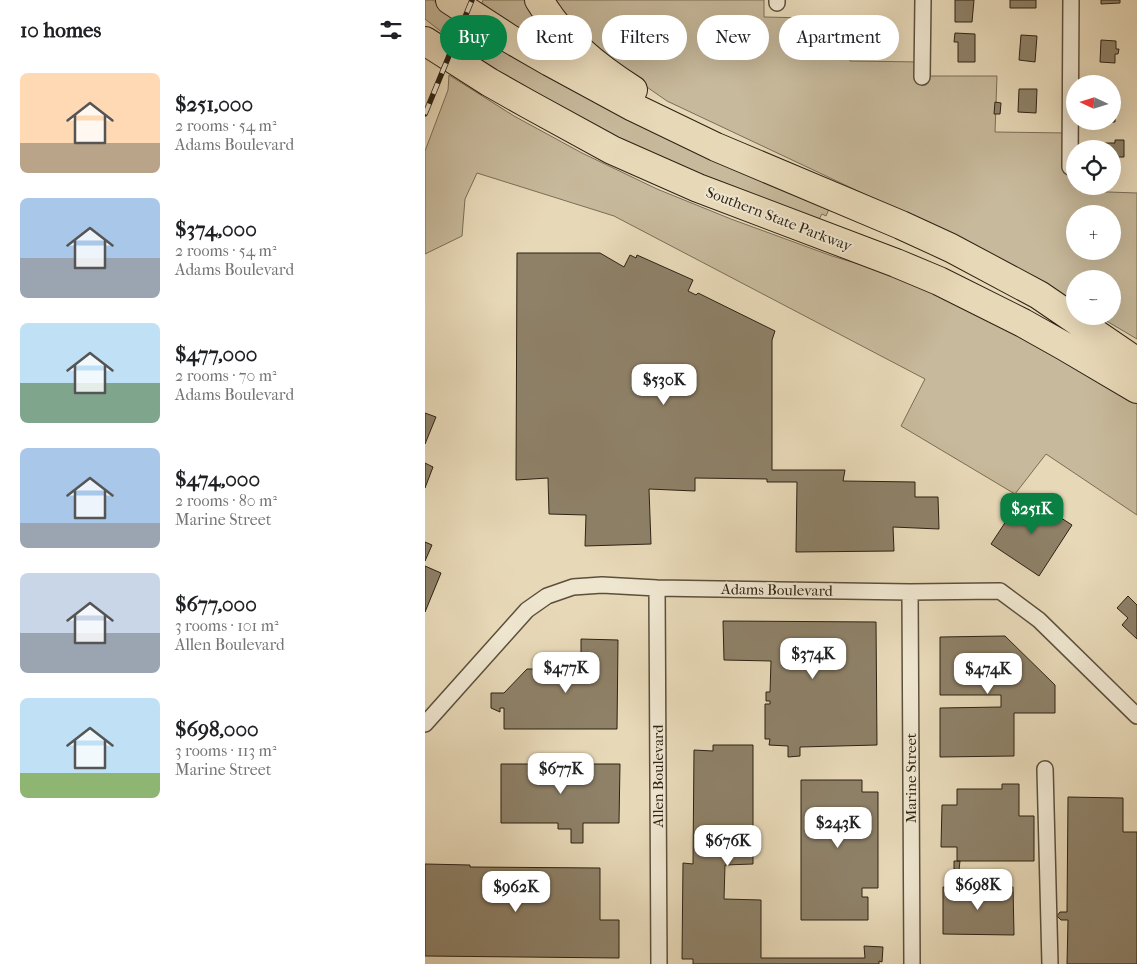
<!DOCTYPE html>
<html lang="en">
<head>
<meta charset="utf-8">
<style>
  body { margin:0; font-family:"IM FELL French Canon",serif; background:#f6f6f6; color:#202124; height:100vh; display:flex; flex-direction:column; font-size:19px; white-space:nowrap }
  * { box-sizing:border-box; margin:0 }
  p { font-size:16px; color:#757577 }
  .icon { flex:none; width:28px; height:28px; fill:none; stroke:currentColor; stroke-width:2; stroke-linecap:round; stroke-linejoin:round }
  .map { position:relative; flex:1; overflow:hidden }
  .drawer { display:flex; flex-direction:column; background:#fff; width:425px }
  .drawer>* { flex:none }
  .top-card { position:absolute; left:15px; top:15px; width:475px; height:45px; display:flex; gap:10px }
  .needle { width:32px; rotate:274deg }
  .buttons { position:absolute; left:641px; top:75px; display:grid; gap:10px }
  .buttons a { display:grid; place-items:center; width:55px; height:55px; border-radius:50%; background:#fff; box-shadow:0 5px 20px #0002; font-size:25px }
  .price { position:absolute; translate:-50% -42px; padding:0 11px; border-radius:10px; background:#fff; color:#222; font-size:16px; line-height:32px; filter:drop-shadow(0 1px 2px #0008) }
  .price::after { content:''; position:absolute; left:50%; top:30px; width:15px; height:11px; margin-left:-8px; background:inherit; clip-path:polygon(0 0,100% 0,50% 100%) }
  .price.selected { background:#0b8043; color:#fff }
  ul { padding:0; list-style:none }
  li { display:flex; align-items:center; gap:15px; height:125px; padding:0 20px }
  li span { display:grid; place-items:center; flex:none; width:140px; height:100px; border-radius:8px; color:#555 }
  li>.icon { margin-inline-start:auto }
  span .icon { width:60px; height:60px; fill:#fffc; stroke-width:1 }
  li b { font-size:21px }
  h2 { display:flex; justify-content:space-between; align-items:center; height:60px; padding:0 20px; font-size:21px }
  .pill { padding:0 18px; border-radius:22px; background:#fff; box-shadow:0 5px 20px #0002; font-size:18px; line-height:45px }
  .pill.selected { background:#0b8043; color:#fff }
  main { display:flex; flex:1; min-height:0 }
  .map>svg:first-child { display:block }
  .green { fill:#c7b99b; stroke:#7a6e57; fill-rule:evenodd }
  .building { fill:#8e8168; stroke:#2d2213 }
  .lines { fill:none; stroke-linecap:round; stroke-linejoin:round }
  .minor-casing { stroke:#5c503c; stroke-width:18 }
  .motorway-casing { stroke:#2d2213; stroke-width:30 }
  .minor { stroke:#efe6d0; stroke-width:15 }
  .motorway { stroke:#e7d8b7; stroke-width:28 }
  .rail-casing { stroke:#2d2213; stroke-width:5.5 }
  .rail { stroke:#efe6d0; stroke-width:4; stroke-dasharray:11; stroke-linecap:butt }
  .labels { text-anchor:middle; stroke-width:4; stroke-linejoin:round; paint-order:stroke }
  .street-label { font-size:15px; fill:#2d2213; stroke:#efe6d0 }
</style>
</head>
<body>
<main>
<section class="drawer">
<h2>10 homes<svg class="icon" aria-label="filters" viewBox="0 0 24 24"><path d="M4 7h16M4 17h16"/><circle cx="9" cy="7" r="2"/><circle cx="15" cy="17" r="2"/></svg></h2>
<ul>
<li><span style="background:linear-gradient(#ffd9b3 70%,#b9a48a 0)"><svg class="icon" aria-label="home" viewBox="0 0 24 24"><path d="M3 11l9-7 9 7M6 9v11h12V9"/></svg></span><div><b>$251,000</b><p>2 rooms · 54 m²</p><p>Adams Boulevard</p></div></li>
<li><span style="background:linear-gradient(#a9c7e8 60%,#9aa5b1 0)"><svg class="icon" aria-label="home" viewBox="0 0 24 24"><path d="M3 11l9-7 9 7M6 9v11h12V9"/></svg></span><div><b>$374,000</b><p>2 rooms · 54 m²</p><p>Adams Boulevard</p></div></li>
<li><span style="background:linear-gradient(#bfe0f5 60%,#7fa58c 0)"><svg class="icon" aria-label="home" viewBox="0 0 24 24"><path d="M3 11l9-7 9 7M6 9v11h12V9"/></svg></span><div><b>$477,000</b><p>2 rooms · 70 m²</p><p>Adams Boulevard</p></div></li>
<li><span style="background:linear-gradient(#a9c7e8 75%,#9aa5b1 0)"><svg class="icon" aria-label="home" viewBox="0 0 24 24"><path d="M3 11l9-7 9 7M6 9v11h12V9"/></svg></span><div><b>$474,000</b><p>2 rooms · 80 m²</p><p>Marine Street</p></div></li>
<li><span style="background:linear-gradient(#c9d6e8 60%,#9aa5b1 0)"><svg class="icon" aria-label="home" viewBox="0 0 24 24"><path d="M3 11l9-7 9 7M6 9v11h12V9"/></svg></span><div><b>$677,000</b><p>3 rooms · 101 m²</p><p>Allen Boulevard</p></div></li>
<li><span style="background:linear-gradient(#bfe0f5 75%,#8fb573 0)"><svg class="icon" aria-label="home" viewBox="0 0 24 24"><path d="M3 11l9-7 9 7M6 9v11h12V9"/></svg></span><div><b>$698,000</b><p>3 rooms · 113 m²</p><p>Marine Street</p></div></li>
</ul>
</section>
<div class="map">
<svg width="712" height="964" viewBox="0 0 712 964">
  <rect width="100%" height="100%" fill="#e7d8b7"/>
  <filter id="stains"><feTurbulence type="fractalNoise" baseFrequency=".004" numOctaves="4"/><feColorMatrix values="0 0 0 0 .2 0 0 0 0 .09 0 0 0 0 .02 0 0 0 .5 -.17"/></filter>
  <radialGradient id="worn" r=".72"><stop offset=".6" stop-color="#630" stop-opacity="0"/><stop offset="1" stop-color="#630" stop-opacity=".3"/></radialGradient>
  <!-- green -->
  <path class="green" d="M0 0H8L34 19 32 23H29L23 37 0 19Z
    M58 0H110L153 60 121 46 72 14 57 3Z
    M126 0H339V17L425 19V61L497 62V76H572L570 132 642 133 650 167V186H655V191L712 193V339L673 316H688V279H650V303L541 242 242 101 186 62 162 43ZM650 214H688V251H650Z
    M43 27 85 56 90 54 404 209 401 216 397 214 393 221 260 170 175 130 81 77 35 48Z
    M24 75 89 116 157 153 232 189 306 219 407 256 490 281 624 346 712 401V515L621 454 590 494 476 426 500 379 189 216 52 173 40 199 37 236 0 254V151L23 90Z"/>
  <!-- building -->
  <path class="building" d="M530 0H549L547 22H530Z
    M585 0H611V8H585Z
    M676 0H695V3L676 4Z
    M444 19 459 20V27H461L460 44H443Z
    M530 33 550 34V62H533V42H529Z
    M596 35 612 36 610 62 594 60Z
    M676 40 691 41V49H694L693 54H690V63L675 62Z
    M594 89H612L611 113 593 112Z
    M688 95 691 96 690 122H674L688 121Z
    M570 102 576 103 575 114H569Z
    M690 140H699V157H692L691 167H688V149H674V143H690Z
    M92 253H175L199 267 205 255 211 258 212 255 268 280 263 291 271 295 273 293 350 331 347 340V470H420L418 481 490 482V497H513L514 529 468 527 469 551 371 552 372 482H342V479L270 478V491L224 489 226 544 160 546 161 515 124 514 123 478 91 480Z
    M0 413 11 417 0 444Z
    M0 463 8 467 0 488Z
    M599 494 647 525 614 576 566 544Z
    M0 542 7 545 0 561Z
    M0 566 16 573 0 612Z
    M703 596 712 605V639L697 625 703 618 692 608Z
    M298 621 451 622 452 745 375 747V756L363 757V746L344 745 345 739H340V704H345V701H341V692H345L346 661 299 660Z
    M580 636 630 685V713H589V756L515 757V708L576 707V695H515V637Z
    M156 639 193 640 192 729H79V708H75V712L66 708V693H79L102 669H156Z
    M288 745H328V864L300 865 299 899 336 900V958H440L439 946 458 947 457 962 454 961V964H268V959H257L258 863 268 864 269 750 288 751Z
    M76 764H195L194 823H158V843H146V829H133V823H76Z
    M376 780H437V792H453V888H437V897H443V920H376Z
    M577 784H594V816H609V861H532V847H516L517 805H532V789H577Z
    M643 797 698 798V832H712V964H642L643 920H636L632 916 635 912H642Z
    M529 861H535L534 870 529 869Z
    M0 864 45 865V867L175 868V920H194V958L0 956Z
    M518 887H588L589 935 518 934Z"/>
  <g class="lines">
    <!-- minor casing -->
    <g class="minor-casing">
      <path id="minor" d="M352 3V0
        M497 77 498 0
        M645 167 646 0
        M232 588 234 964
        M485 592 487 964
        M0 724 102 610 122 596 148 587 177 585 232 588 485 592 575 591 614 620 712 716
        M620 769 625 964"/>
    </g>
    <!-- motorway casing -->
    <g class="motorway-casing">
      <path id="motorway" d="M25 0 85 39 125 62 208 107 291 147 476 225 526 248 614 295 712 362
        M114 0C137 39 170 66 208 90
        M0 41 64 82 103 104 187 150 273 188 471 263 514 281 598 323 639 346 712 389"/>
    </g>
    <!-- minor -->
    <use href="#minor" class="minor"/>
    <!-- motorway -->
    <use href="#motorway" class="motorway"/>
    <!-- rail casing -->
    <g class="rail-casing">
      <path id="rail" d="M0 114 47 0"/>
    </g>
    <!-- rail -->
    <use href="#rail" class="rail"/>
  </g>
  <g class="labels">
    <!-- street labels -->
    <g class="street-label">
      <text transform="translate(354 219) rotate(21)" y="5">Southern State Parkway</text>
      <text transform="translate(352 590) rotate(1)" y="5">Adams Boulevard</text>
      <text transform="translate(233 776) rotate(-90)" y="5">Allen Boulevard</text>
      <text transform="translate(486 778) rotate(-90)" y="5">Marine Street</text>
    </g>
  </g>
  <rect width="100%" height="100%" filter="url(#stains)"/>
  <rect width="100%" height="100%" fill="url(#worn)"/>
</svg>
<div class="buttons">
<a><svg class="needle" viewBox="-14 -14 28 28"><path d="M0-13l5 13h-10z" fill="#e53935"/><path d="M0 13l5-13h-10z" fill="#757577"/></svg></a>
<a><svg class="icon" aria-label="locate" viewBox="0 0 24 24"><circle cx="12" cy="12" r="6"/><path d="M12 2v4M12 18v4M2 12h4M18 12h4"/></svg></a>
<a>+</a>
<a>−</a>
</div>
<b class="price" style="left:239px;top:406px">$530K</b>
<b class="price selected" style="left:607px;top:535px">$251K</b>
<b class="price" style="left:388px;top:680px">$374K</b>
<b class="price" style="left:141px;top:694px">$477K</b>
<b class="price" style="left:563px;top:695px">$474K</b>
<b class="price" style="left:136px;top:795px">$677K</b>
<b class="price" style="left:413px;top:849px">$243K</b>
<b class="price" style="left:303px;top:867px">$676K</b>
<b class="price" style="left:553px;top:911px">$698K</b>
<b class="price" style="left:91px;top:913px">$962K</b>
<div class="top-card">
<a class="pill selected">Buy</a>
<a class="pill">Rent</a>
<a class="pill">Filters</a>
<a class="pill">New</a>
<a class="pill">Apartment</a>
</div>
</div>
</main>
</body>
</html>
